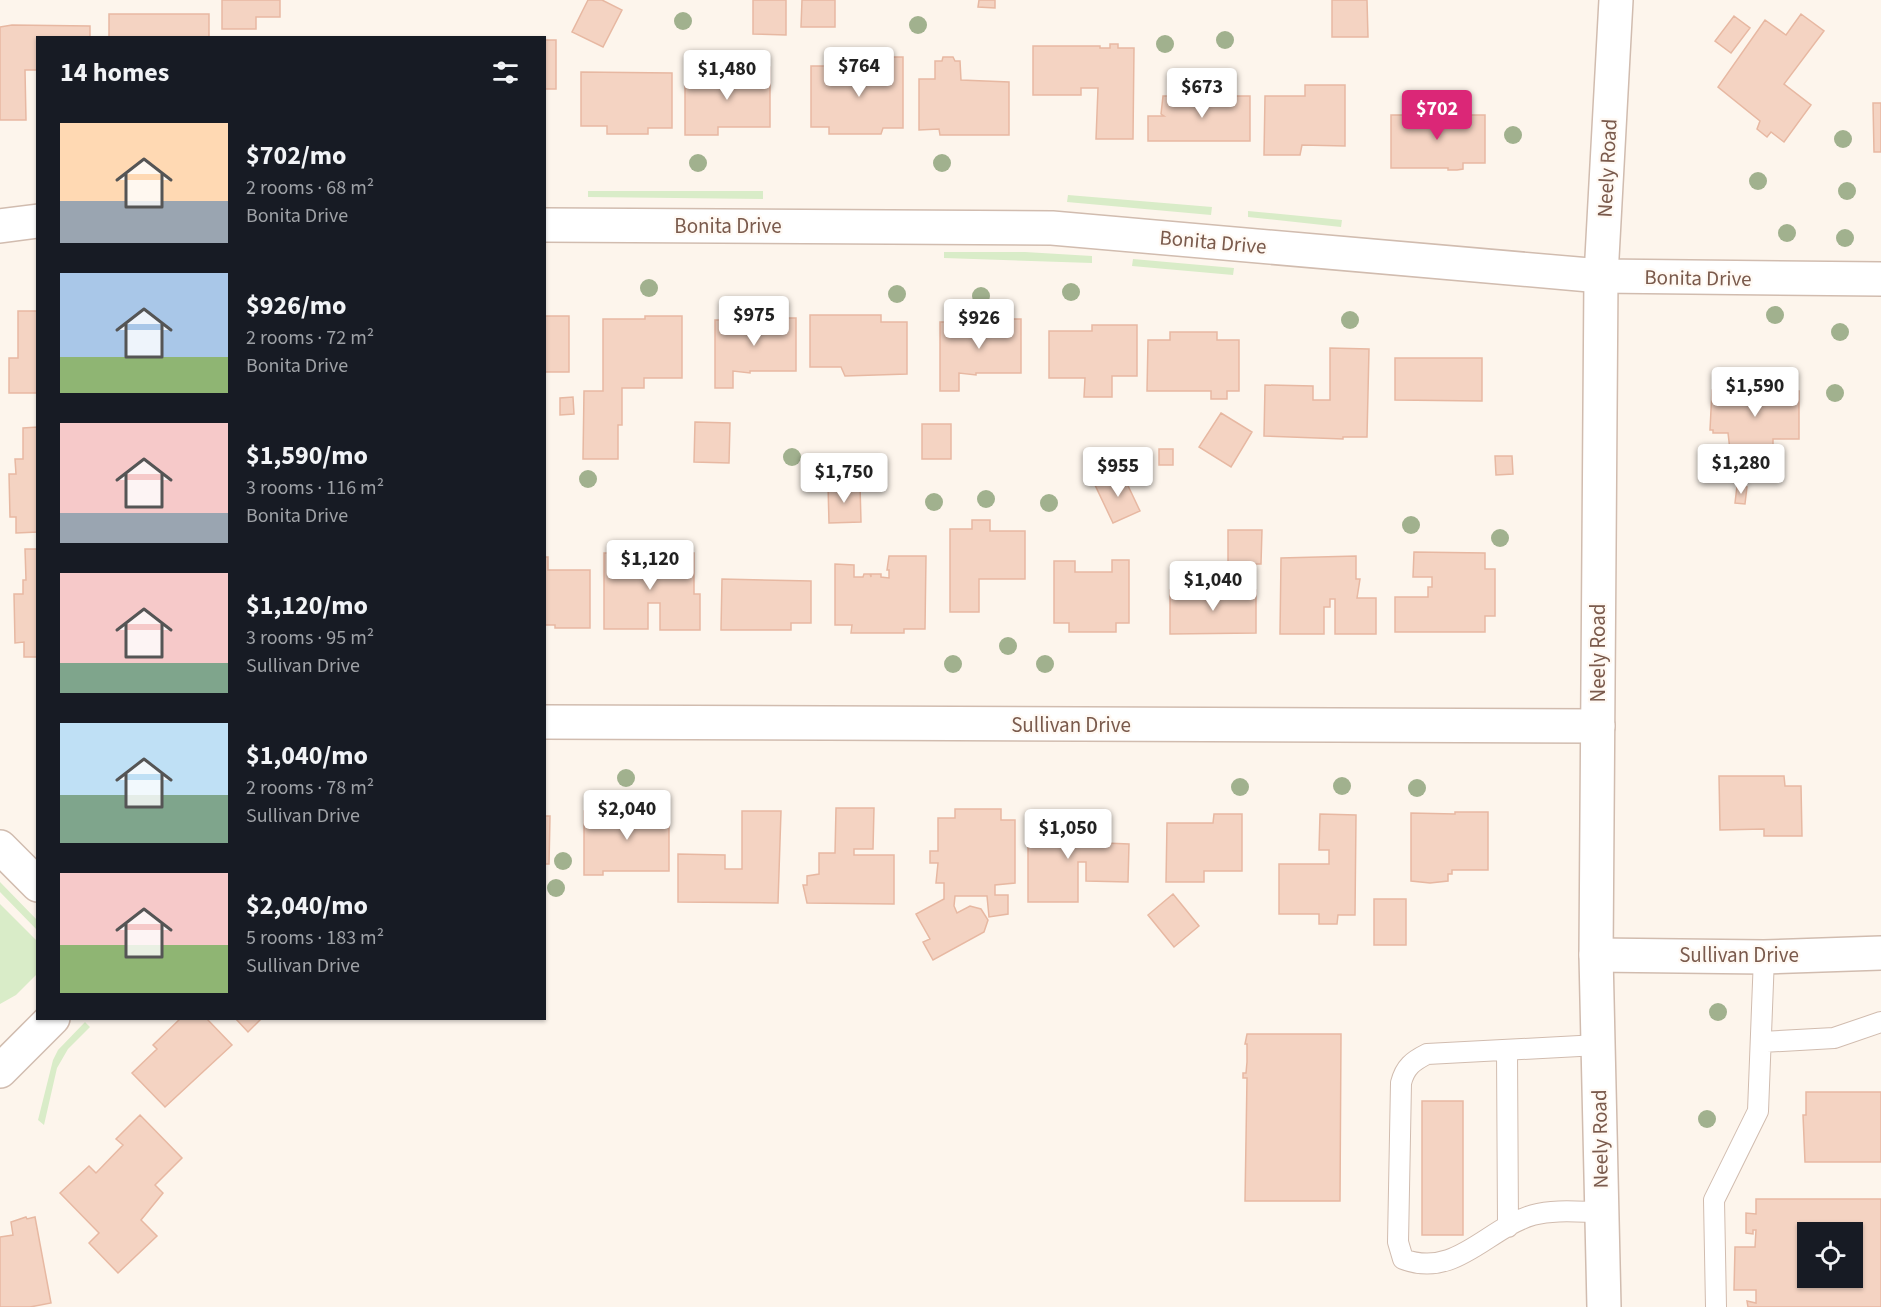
<!DOCTYPE html>
<html lang="en">
<head>
<meta charset="utf-8">
<style>
  body { margin:0; font-family:"Source Sans 3",sans-serif; background:#20242c; color:#f1f3f6; height:100vh; display:flex; flex-direction:column; font-size:22px; white-space:nowrap }
  * { box-sizing:border-box; margin:0 }
  p { font-size:20px; color:#9ea1a6 }
  .icon { flex:none; width:33px; height:33px; fill:none; stroke:currentColor; stroke-width:2; stroke-linecap:round; stroke-linejoin:round }
  .map { position:relative; flex:1; overflow:hidden }
  .details { position:absolute; left:36px; top:36px; width:510px; height:984px; display:flex; flex-direction:column; background:#171b24; border-radius:0px; box-shadow:0 2px 4px #0004 }
  .details>* { flex:none }
  .controls { position:absolute; left:1797px; top:1222px; display:grid; gap:12px }
  .controls a { display:grid; place-items:center; width:66px; height:66px; border-radius:0px; background:#171b24; box-shadow:0 2px 4px #0004; font-size:30px }
  .price { position:absolute; translate:-50% -51px; padding:0 14px; border-radius:6px; background:#fff; color:#222; font-size:20px; line-height:39px; filter:drop-shadow(0 2px 3px #0008) }
  .price::after { content:''; position:absolute; left:50%; top:36px; width:18px; height:14px; margin-left:-9px; background:inherit; clip-path:polygon(0 0,100% 0,50% 100%) }
  .price.active { background:#db2777; color:#fff }
  ul { padding:0; list-style:none }
  li { display:flex; align-items:center; gap:18px; height:150px; padding:0 24px }
  li span { display:grid; place-items:center; flex:none; width:168px; height:120px; border-radius:0px; color:#555 }
  li>.icon { margin-inline-start:auto }
  span .icon { width:72px; height:72px; fill:#fffc; stroke-width:1 }
  li b { font-size:26px }
  h2 { display:flex; justify-content:space-between; align-items:center; height:72px; padding:0 24px; font-size:26px }
  .map>svg:first-child { display:block }
  .green { fill:#d9ecc8 }
  .building { fill:#f4d3c2; stroke:#e7b8a2; stroke-width:1.5; fill-rule:evenodd }
  .lines { fill:none; stroke-linecap:round; stroke-linejoin:round }
  .service-casing { stroke:#d1bcaf; stroke-width:22 }
  .minor-casing { stroke:#d1bcaf; stroke-width:36 }
  .tertiary-casing { stroke:#d1bcaf; stroke-width:36 }
  .service { stroke:#fff; stroke-width:20 }
  .minor { stroke:#fff; stroke-width:33 }
  .tertiary { stroke:#fff; stroke-width:33 }
  .tree { fill:#a1b18e }
  .labels { text-anchor:middle; stroke-width:4.5; stroke-linejoin:round; paint-order:stroke }
  .street-label { font-size:21px; fill:#7a5a4c; stroke:#fff9f3 }
</style>
</head>
<body>
<div class="map">
<svg width="1881" height="1307" viewBox="0 0 1881 1307">
  <rect width="100%" height="100%" fill="#fdf5ec"/>
  <!-- green -->
  <path class="green" d="M588 191H763V199L588 197Z
    M1068 195 1212 207 1211 215 1067 202Z
    M1248 211 1342 220 1341 227 1248 217Z
    M944 252H1025L1092 256V263L944 258Z
    M1133 259 1234 268 1233 275 1132 266Z
    M0 882 37 920V930L0 892Z
    M0 904 38 942 37 974 16 995 0 1004Z
    M85 1022 90 1027 68 1049 57 1068 44 1125 38 1120 53 1060 58 1050Z"/>
  <!-- building -->
  <path class="building" d="M222 0H280V17H256V29H222Z
    M588 0H602L622 10 603 47 572 32Z
    M753 0H786V35L753 34Z
    M802 0H835V27H801Z
    M979 0H995V8L978 7Z
    M1332 0H1367L1368 37H1332Z
    M109 14H209V38H109Z
    M1801 14 1824 31 1784 84 1811 105 1784 142 1771 132 1767 137 1757 129 1760 121 1718 87 1765 20 1786 35Z
    M1734 16 1750 28 1731 53 1715 41Z
    M12 25 90 26V38H38V70H25L26 120H0V27Z
    M544 40H556V89H544Z
    M1110 44H1118V48H1134L1133 139H1096L1098 88H1081V95H1033V46H1100V48H1110Z
    M866 57H903V128H883L881 134H829V127H811V66H831V78H851V76L866 78Z
    M943 57H953L955 61H960L961 80 1009 82V135H940L939 129 919 130V79H935V61H942Z
    M750 67H770V127H718V135H685V73H730V78H749Z
    M581 72 672 73V128H648V134H607V126H581Z
    M1305 85H1345V146L1302 145 1300 155H1264L1265 96H1305Z
    M1163 96H1250V141H1148V116H1164L1161 114Z
    M1873 103H1881V152H1874Z
    M1391 115H1485V163H1463V169L1457 170H1448V168H1391Z
    M18 311H38V393H9V358H18Z
    M810 315H881V322H907V374L845 376 841 367H810Z
    M544 316H569V372H544Z
    M645 316H682V378H644V388H622V425H618V459H583L584 391H603V319H645Z
    M748 318H796V371H750V373L733 371V388H715V320H748Z
    M986 319H1021V373H976V375L959 373V391H940V322H986Z
    M1092 325H1137V376H1112V397H1084L1085 378H1049V331H1092Z
    M1170 332H1217V340H1239V391H1227V399H1211V391H1147L1148 340H1170Z
    M1330 348 1369 349 1367 437H1343V439L1264 436 1265 385 1313 386V400H1330Z
    M1395 358H1482V401L1395 400Z
    M1712 390 1799 391V439H1773V450L1764 452 1730 450 1728 433H1713V430H1710Z
    M573 397 574 414 560 415V398Z
    M1221 413 1252 432 1231 467 1199 447Z
    M695 422 730 423 729 463 694 462Z
    M922 424H951V459H922Z
    M38 427V532L16 533V517H10L9 474H16L15 459H23V428Z
    M1159 449H1173V465H1159Z
    M1495 456H1512L1513 474 1496 475Z
    M1122 473 1140 511 1113 523 1095 485Z
    M828 485H860L861 522 829 523Z
    M1737 486 1747 487 1745 504 1735 503Z
    M972 520H990V531H1025V579H979V612H950V529H972Z
    M1228 530H1262L1261 564H1228Z
    M25 549H38V657H24V642L15 643 14 594H23V580H26Z
    M1414 552 1485 553V569H1495V616H1485V632H1395V597H1428V587H1432V577H1413Z
    M604 553H694V594H700V630H660V603H648V629H604Z
    M889 556H926L925 629H904V633H851L852 625H835V564L854 565V577H863L864 574H870L871 577V574H881V577L889 578V570H887Z
    M1356 556V579H1360L1357 598H1376V634H1335V599H1330V607H1324V634H1280L1281 558Z
    M544 557H548V570H590V628H555V625H544Z
    M1112 560H1129V623H1116V632H1069V623H1054V561H1075V572H1112Z
    M722 579 811 581V623H791V630H721Z
    M1170 590H1256V633L1170 634Z
    M1719 776H1784L1785 786H1801L1802 836H1764V829L1720 830Z
    M636 808H669V871H603V875H584V811H636Z
    M836 808H874L873 849H854V855H894V904L807 903 803 885H807V876L819 874V853H835Z
    M955 809H1001V820H1015V883L995 885V895H1008V914L989 917 987 896H955L954 906 957 913 970 906 981 909 988 920 984 932 933 960 923 942 930 939 916 914 944 899V883H936L938 863H930V851H938V818H955Z
    M742 811H781L778 903 678 902V854L725 855V869H742Z
    M1039 812 1058 814V820H1063V826H1080V842L1129 844 1128 882 1086 881V862H1078V902H1028V814H1039Z
    M1455 812H1488V870H1452V874H1448V881L1430 883 1411 881V813L1455 814Z
    M1214 814H1242V871H1204V882H1166L1167 823H1213Z
    M1320 814 1356 815 1355 915H1338L1337 924H1319V914H1279V864H1329V850H1319Z
    M544 816H550L549 864H544Z
    M1173 894 1199 926 1174 947 1148 915Z
    M1374 899H1406V945H1374Z
    M181 1018H206L232 1045 165 1107 132 1073 157 1049 153 1045Z
    M235 1018H262L248 1032Z
    M1247 1034H1341L1340 1201H1245L1247 1078H1243V1073H1246L1247 1062V1044H1245Z
    M1806 1092H1881V1162H1805L1803 1115H1806Z
    M1422 1101H1463V1235H1422Z
    M140 1115 182 1158 155 1185 163 1193 141 1220 157 1236 118 1273 89 1243 99 1233 60 1193 89 1166 96 1173 123 1145 116 1139Z
    M1756 1199H1881V1307H1748L1747 1301 1756 1303V1290H1734L1735 1247H1755L1756 1230H1753V1234L1746 1233V1213L1756 1214ZM1808 1233H1852V1278H1808Z
    M26 1217 27 1219 35 1217 51 1303 30 1307H0V1237L13 1235 11 1222Z"/>
  <g class="lines">
    <!-- service casing -->
    <g class="service-casing">
      <path id="service" d="M1762 1042 1834 1038 1881 1022
        M1598 1045 1427 1054C1413 1061 1405 1067 1401 1083L1398 1242 1403 1259C1456 1279 1487 1228 1533 1215 1555 1209 1580 1212 1602 1212
        M1507 1050 1508 1227
        M1716 1307 1714 1200 1758 1111 1764 957"/>
    </g>
    <!-- minor casing -->
    <g class="minor-casing">
      <path id="minor" d="M544 225 1052 228 1601 276 1881 279
        M0 226 38 221
        M544 722 1598 726
        M0 847 38 885
        M1596 955 1764 957 1881 953
        M0 1071 53 1018"/>
    </g>
    <!-- tertiary casing -->
    <g class="tertiary-casing">
      <path id="tertiary" d="M1604 1307 1596 955 1601 276 1616 0"/>
    </g>
    <!-- service -->
    <use href="#service" class="service"/>
    <!-- minor -->
    <use href="#minor" class="minor"/>
    <!-- tertiary -->
    <use href="#tertiary" class="tertiary"/>
  </g>
  <!-- trees -->
  <g class="tree">
    <circle cx="683" cy="21" r="9"/>
    <circle cx="918" cy="25" r="9"/>
    <circle cx="1225" cy="40" r="9"/>
    <circle cx="1165" cy="44" r="9"/>
    <circle cx="1513" cy="135" r="9"/>
    <circle cx="1843" cy="139" r="9"/>
    <circle cx="698" cy="163" r="9"/>
    <circle cx="942" cy="163" r="9"/>
    <circle cx="1758" cy="181" r="9"/>
    <circle cx="1847" cy="191" r="9"/>
    <circle cx="1787" cy="233" r="9"/>
    <circle cx="1845" cy="238" r="9"/>
    <circle cx="649" cy="288" r="9"/>
    <circle cx="1071" cy="292" r="9"/>
    <circle cx="897" cy="294" r="9"/>
    <circle cx="981" cy="296" r="9"/>
    <circle cx="1775" cy="315" r="9"/>
    <circle cx="1350" cy="320" r="9"/>
    <circle cx="1840" cy="332" r="9"/>
    <circle cx="1835" cy="393" r="9"/>
    <circle cx="792" cy="457" r="9"/>
    <circle cx="588" cy="479" r="9"/>
    <circle cx="986" cy="499" r="9"/>
    <circle cx="934" cy="502" r="9"/>
    <circle cx="1049" cy="503" r="9"/>
    <circle cx="1411" cy="525" r="9"/>
    <circle cx="1500" cy="538" r="9"/>
    <circle cx="1008" cy="646" r="9"/>
    <circle cx="953" cy="664" r="9"/>
    <circle cx="1045" cy="664" r="9"/>
    <circle cx="626" cy="778" r="9"/>
    <circle cx="1342" cy="786" r="9"/>
    <circle cx="1240" cy="787" r="9"/>
    <circle cx="1417" cy="788" r="9"/>
    <circle cx="563" cy="861" r="9"/>
    <circle cx="556" cy="888" r="9"/>
    <circle cx="1718" cy="1012" r="9"/>
    <circle cx="1707" cy="1119" r="9"/>
  </g>
  <g class="labels">
    <!-- street labels -->
    <g class="street-label">
      <text transform="translate(1607 168) rotate(-87)" y="7">Neely Road</text>
      <text x="728" y="233">Bonita Drive</text>
      <text transform="translate(1213 242) rotate(5)" y="7">Bonita Drive</text>
      <text transform="translate(1698 278) rotate(1)" y="7">Bonita Drive</text>
      <text transform="translate(1598 653) rotate(-90)" y="7">Neely Road</text>
      <text x="1071" y="732">Sullivan Drive</text>
      <text x="1739" y="962">Sullivan Drive</text>
      <text transform="translate(1600 1139) rotate(-91)" y="7">Neely Road</text>
    </g>
  </g>
</svg>
<div class="controls">
<a><svg class="icon" aria-label="locate" viewBox="0 0 24 24"><circle cx="12" cy="12" r="6"/><path d="M12 2v4M12 18v4M2 12h4M18 12h4"/></svg></a>
</div>
<b class="price" style="left:859px;top:98px">$764</b>
<b class="price" style="left:727px;top:101px">$1,480</b>
<b class="price" style="left:1202px;top:119px">$673</b>
<b class="price active" style="left:1437px;top:141px">$702</b>
<b class="price" style="left:754px;top:347px">$975</b>
<b class="price" style="left:979px;top:350px">$926</b>
<b class="price" style="left:1755px;top:418px">$1,590</b>
<b class="price" style="left:1741px;top:495px">$1,280</b>
<b class="price" style="left:1118px;top:498px">$955</b>
<b class="price" style="left:844px;top:504px">$1,750</b>
<b class="price" style="left:650px;top:591px">$1,120</b>
<b class="price" style="left:1213px;top:612px">$1,040</b>
<b class="price" style="left:627px;top:841px">$2,040</b>
<b class="price" style="left:1068px;top:860px">$1,050</b>
<section class="details">
<h2>14 homes<svg class="icon" aria-label="filters" viewBox="0 0 24 24"><path d="M4 7h16M4 17h16"/><circle cx="9" cy="7" r="2"/><circle cx="15" cy="17" r="2"/></svg></h2>
<ul>
<li><span style="background:linear-gradient(#ffd9b3 65%,#9aa5b1 0)"><svg class="icon" aria-label="home" viewBox="0 0 24 24"><path d="M3 11l9-7 9 7M6 9v11h12V9"/></svg></span><div><b>$702/mo</b><p>2 rooms · 68 m²</p><p>Bonita Drive</p></div></li>
<li><span style="background:linear-gradient(#a9c7e8 70%,#8fb573 0)"><svg class="icon" aria-label="home" viewBox="0 0 24 24"><path d="M3 11l9-7 9 7M6 9v11h12V9"/></svg></span><div><b>$926/mo</b><p>2 rooms · 72 m²</p><p>Bonita Drive</p></div></li>
<li><span style="background:linear-gradient(#f6c9c9 75%,#9aa5b1 0)"><svg class="icon" aria-label="home" viewBox="0 0 24 24"><path d="M3 11l9-7 9 7M6 9v11h12V9"/></svg></span><div><b>$1,590/mo</b><p>3 rooms · 116 m²</p><p>Bonita Drive</p></div></li>
<li><span style="background:linear-gradient(#f6c9c9 75%,#7fa58c 0)"><svg class="icon" aria-label="home" viewBox="0 0 24 24"><path d="M3 11l9-7 9 7M6 9v11h12V9"/></svg></span><div><b>$1,120/mo</b><p>3 rooms · 95 m²</p><p>Sullivan Drive</p></div></li>
<li><span style="background:linear-gradient(#bfe0f5 60%,#7fa58c 0)"><svg class="icon" aria-label="home" viewBox="0 0 24 24"><path d="M3 11l9-7 9 7M6 9v11h12V9"/></svg></span><div><b>$1,040/mo</b><p>2 rooms · 78 m²</p><p>Sullivan Drive</p></div></li>
<li><span style="background:linear-gradient(#f6c9c9 60%,#8fb573 0)"><svg class="icon" aria-label="home" viewBox="0 0 24 24"><path d="M3 11l9-7 9 7M6 9v11h12V9"/></svg></span><div><b>$2,040/mo</b><p>5 rooms · 183 m²</p><p>Sullivan Drive</p></div></li>
</ul>
</section>
</div>
</body>
</html>
